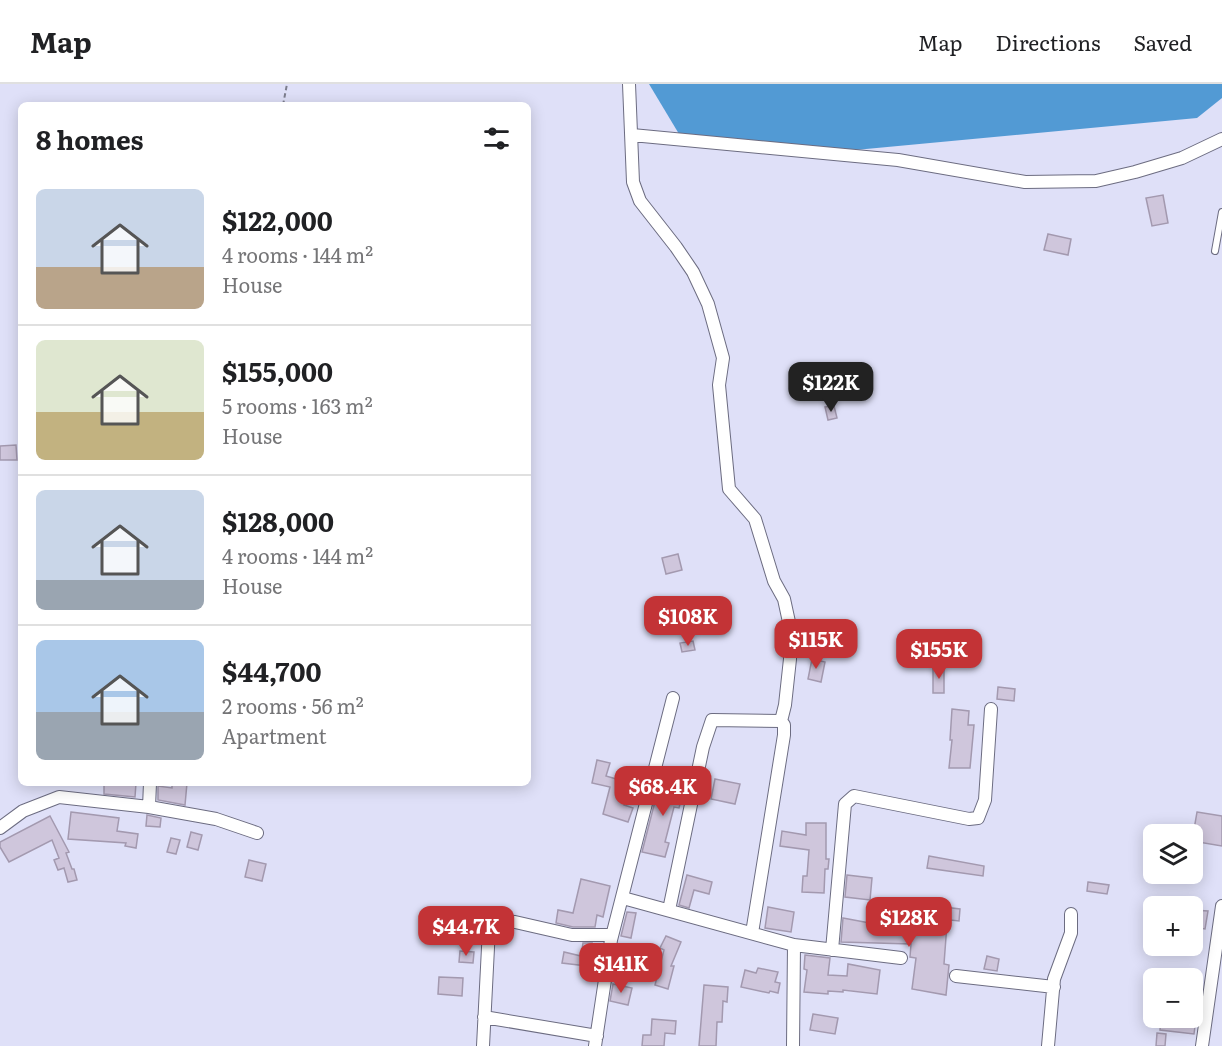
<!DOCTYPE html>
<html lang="en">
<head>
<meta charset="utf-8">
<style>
  body { margin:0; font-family:Literata,serif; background:#f2f2f2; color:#202124; height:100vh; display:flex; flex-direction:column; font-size:22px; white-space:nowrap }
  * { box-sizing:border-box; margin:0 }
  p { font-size:20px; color:#757577 }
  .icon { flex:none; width:33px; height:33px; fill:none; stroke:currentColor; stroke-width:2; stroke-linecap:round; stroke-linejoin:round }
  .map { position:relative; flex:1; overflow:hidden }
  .side { position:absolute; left:18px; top:18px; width:513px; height:684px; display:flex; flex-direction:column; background:#fff; border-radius:9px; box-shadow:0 3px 15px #0003 }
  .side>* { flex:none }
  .buttons { position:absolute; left:1143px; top:740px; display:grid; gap:12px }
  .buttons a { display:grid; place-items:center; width:60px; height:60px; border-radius:9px; background:#fff; box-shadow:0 3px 15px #0003; font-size:30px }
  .price { position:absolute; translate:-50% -51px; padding:0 14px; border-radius:12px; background:#c33336; color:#fff; font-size:20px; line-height:39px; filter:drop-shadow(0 2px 3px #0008) }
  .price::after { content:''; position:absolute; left:50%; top:36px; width:18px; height:14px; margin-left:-9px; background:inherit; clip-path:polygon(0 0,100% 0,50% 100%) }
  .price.on { background:#222; color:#fff }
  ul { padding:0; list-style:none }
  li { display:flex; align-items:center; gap:18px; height:150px; padding:0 18px }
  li+li { border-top:2px solid #e0e0e0 }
  li span { display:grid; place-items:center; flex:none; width:168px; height:120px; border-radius:9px; color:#555 }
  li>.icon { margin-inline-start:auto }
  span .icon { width:72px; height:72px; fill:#fffc; stroke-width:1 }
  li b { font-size:26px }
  h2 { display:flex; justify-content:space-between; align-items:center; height:72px; padding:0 18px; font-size:26px }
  header { display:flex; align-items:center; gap:36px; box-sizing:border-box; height:84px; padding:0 30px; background:#fff; border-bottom:2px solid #e0e0e0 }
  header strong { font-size:28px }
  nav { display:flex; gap:33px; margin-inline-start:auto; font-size:21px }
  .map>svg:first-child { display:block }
  .water { fill:#529ad4 }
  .building { fill:#cfc6dc; stroke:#a399af; stroke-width:1.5 }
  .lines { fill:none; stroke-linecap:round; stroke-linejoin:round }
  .service-casing { stroke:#6c6c81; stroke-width:8 }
  .minor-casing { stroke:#6c6c81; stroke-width:14 }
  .path { stroke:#7c7d8d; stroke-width:2; stroke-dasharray:4.5 3; stroke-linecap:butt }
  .service { stroke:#fff; stroke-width:6 }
  .minor { stroke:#fff; stroke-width:12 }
</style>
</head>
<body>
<header>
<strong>Map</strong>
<nav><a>Map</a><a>Directions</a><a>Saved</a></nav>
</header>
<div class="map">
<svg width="1222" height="962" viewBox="0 0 1222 962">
  <rect width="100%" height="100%" fill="#dfe0f8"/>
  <!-- water -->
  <path class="water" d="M649 0H1222V14L1197 34 834 68 679 50Z"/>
  <!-- building -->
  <path class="building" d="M1163 111 1168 139 1152 142 1146 114Z
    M1048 150 1071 155 1068 171 1044 166Z
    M834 322 837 334 828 336 825 323Z
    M16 361 17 376H0V362Z
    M678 470 682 486 666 490 662 474Z
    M693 557 695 566 682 568 680 559Z
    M812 575 825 578 821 598 808 595Z
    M933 584H944V609H933Z
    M998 603 1015 605 1014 617 997 615Z
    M952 625 969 627 968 641H974L970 684H949L952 656H950Z
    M597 676 610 679 606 692 630 699 624 721 633 724 628 738 603 730 610 703 592 699Z
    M661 694 685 701 679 724 674 723 665 758 669 759 665 773 642 768Z
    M715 695 740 700 735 720 711 715Z
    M104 699H136L135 713 104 710Z
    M172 699H187L185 721 158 716V702L172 704Z
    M71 728 119 734 117 747 138 750 136 764 125 762 126 759 68 755Z
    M1197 728 1222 732V762L1192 757Z
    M147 731 161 734 160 743 146 742Z
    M50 732 69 768 66 769 72 785H74L77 796 68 798 64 784 58 786 54 776 59 774 52 756 9 778 0 763V758Z
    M806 739H826V775H829L828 785H825L824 809 802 808 803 792H807L809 766 780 762 782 747 806 751Z
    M191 748 202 751 198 766 187 763Z
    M171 754 180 756 176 770 167 768Z
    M929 772 984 782 983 792 927 784Z
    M249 776 266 780 262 797 245 793Z
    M687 791 712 798 709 810 694 806 689 824 679 821Z
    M847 791 872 794 870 816 845 813Z
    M581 795 610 802 603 833 597 831 595 843H573L556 839 558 826 573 829Z
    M1088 798 1109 801 1107 810 1087 807Z
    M768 823 794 828 791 848 765 844Z
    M944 823 960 825 959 837 942 835Z
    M1192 826 1208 827 1205 845 1192 843Z
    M627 828 636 829 631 854 621 852Z
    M843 834 875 840 911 842 912 838 928 840V837L947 840 944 880 949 881 946 911 912 905 916 874 910 873 911 860 841 858Z
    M454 837 473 842 470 853 451 848Z
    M666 852 681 858 671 882H674L668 905 655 901 664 866 660 864Z
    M583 859H592L591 863 598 864 595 883 562 879 564 868 581 872Z
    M460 867 474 868 473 879 459 878Z
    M805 871 830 874 828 891 847 892 848 880 880 886 877 910 843 906V908L828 907V910L804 908 807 886 804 885Z
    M987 872 999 875 997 887 984 885Z
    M758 884 778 888 775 898 780 899 778 909 770 907 769 909 741 903 745 886 756 889Z
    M439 893 463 894 462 912 438 910Z
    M613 900 632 904 628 921 610 917Z
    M704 901 728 903 727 918 723 917 722 938H717L716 962H699Z
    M813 930 838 934 835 950 810 946Z
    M1161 933 1196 934 1194 950 1160 946Z
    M652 935 676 937 675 950 665 949 664 962H642L643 951H651Z
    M1157 949 1166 950 1165 962H1156Z"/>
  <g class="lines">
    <!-- service casing -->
    <g class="service-casing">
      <path id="service" d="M1215 167 1222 128"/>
    </g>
    <!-- minor casing -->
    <g class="minor-casing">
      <path id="minor" d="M629 0 633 98 640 117 676 163 693 188 708 220 723 274 719 301 729 405 755 435 774 497 784 515 789 538 790 575 785 621 781 637
        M632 51 898 76 1025 98 1096 97 1135 88 1182 74 1222 55
        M149 723 150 699
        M0 744 23 727 59 713 149 723 216 735 257 749
        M623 814 794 861 793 962
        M669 826 703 663 712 636 781 637 784 641V651L752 849
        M794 861 901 874
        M832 866 845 720 854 712 969 735 978 734 985 716 991 625
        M956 892 1054 903
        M484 933 597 952
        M483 962 489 844 495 837 515 838 572 851H612
        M595 962 611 856 673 614
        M1048 962 1054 895 1071 849V830
        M1202 962 1222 822"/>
    </g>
    <!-- path -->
    <path class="path" d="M283 21 287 0"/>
    <!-- service -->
    <use href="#service" class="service"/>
    <!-- minor -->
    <use href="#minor" class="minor"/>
  </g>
</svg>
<div class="buttons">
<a><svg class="icon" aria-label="layers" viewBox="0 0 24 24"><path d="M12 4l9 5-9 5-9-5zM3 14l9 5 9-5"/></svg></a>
<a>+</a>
<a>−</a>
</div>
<b class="price on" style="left:831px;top:329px">$122K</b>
<b class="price" style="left:688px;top:563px">$108K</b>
<b class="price" style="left:816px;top:586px">$115K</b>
<b class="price" style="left:939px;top:596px">$155K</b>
<b class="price" style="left:663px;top:733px">$68.4K</b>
<b class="price" style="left:909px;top:864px">$128K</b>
<b class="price" style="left:466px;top:873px">$44.7K</b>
<b class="price" style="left:621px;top:910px">$141K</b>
<section class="side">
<h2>8 homes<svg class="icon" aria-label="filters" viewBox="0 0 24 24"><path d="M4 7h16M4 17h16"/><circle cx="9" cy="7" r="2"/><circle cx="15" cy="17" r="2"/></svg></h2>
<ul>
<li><span style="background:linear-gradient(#c9d6e8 65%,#b9a48a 0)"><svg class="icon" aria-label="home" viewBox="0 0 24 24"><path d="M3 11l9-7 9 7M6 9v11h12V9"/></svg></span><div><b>$122,000</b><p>4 rooms · 144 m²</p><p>House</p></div></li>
<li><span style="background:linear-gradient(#dfe7d0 60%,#c2b280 0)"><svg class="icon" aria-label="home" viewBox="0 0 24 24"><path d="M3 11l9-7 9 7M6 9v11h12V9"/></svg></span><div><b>$155,000</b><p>5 rooms · 163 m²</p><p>House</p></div></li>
<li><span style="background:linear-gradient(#c9d6e8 75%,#9aa5b1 0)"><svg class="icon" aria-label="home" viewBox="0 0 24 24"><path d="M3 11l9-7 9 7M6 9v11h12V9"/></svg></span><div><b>$128,000</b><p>4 rooms · 144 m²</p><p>House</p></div></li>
<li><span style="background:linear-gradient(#a9c7e8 60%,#9aa5b1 0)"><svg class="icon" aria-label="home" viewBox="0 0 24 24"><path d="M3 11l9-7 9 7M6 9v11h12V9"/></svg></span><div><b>$44,700</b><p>2 rooms · 56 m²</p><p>Apartment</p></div></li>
</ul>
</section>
</div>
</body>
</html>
